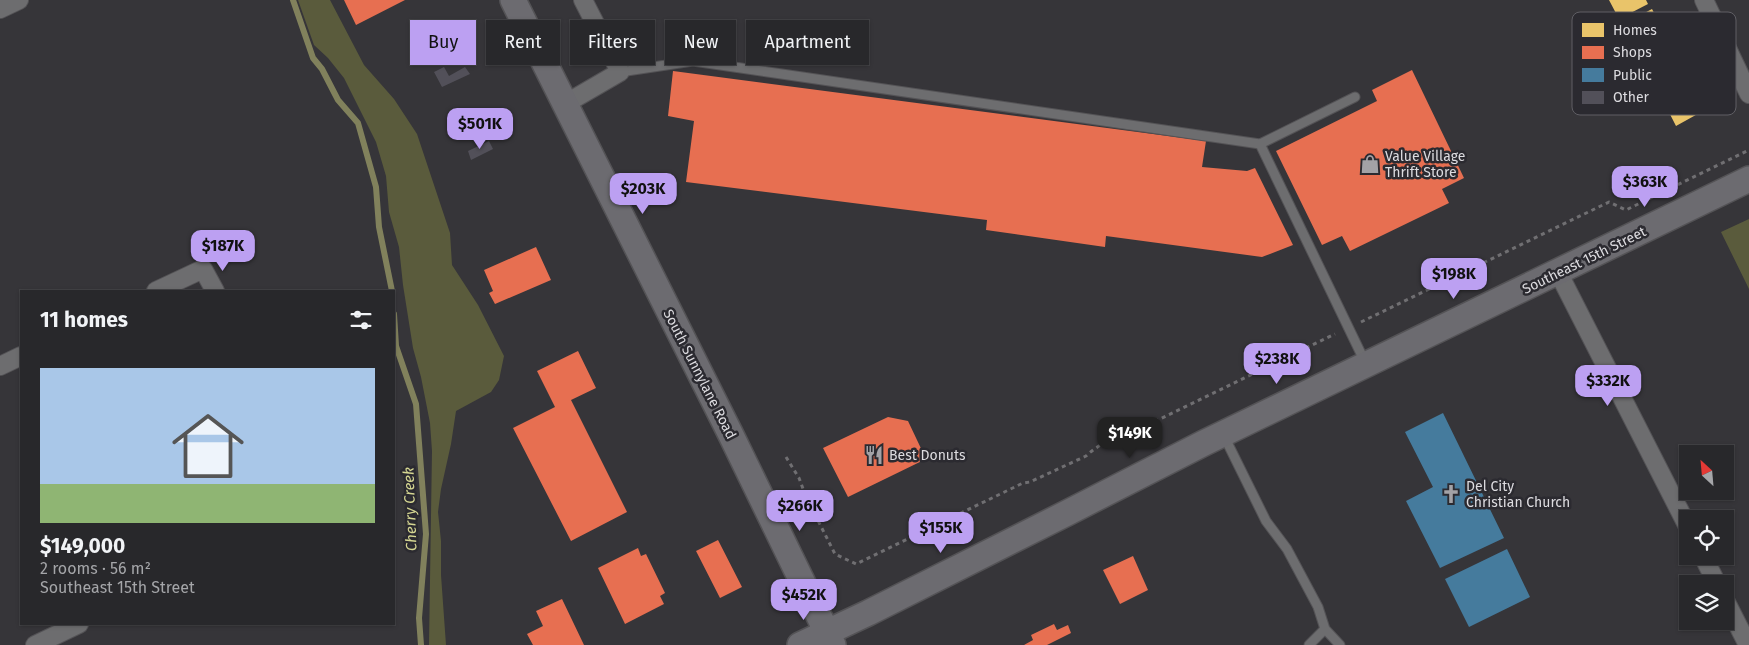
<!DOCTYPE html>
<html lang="en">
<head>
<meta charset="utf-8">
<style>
  body { margin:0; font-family:"Fira Sans",sans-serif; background:#343437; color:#f1f3f6; height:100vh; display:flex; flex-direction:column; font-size:19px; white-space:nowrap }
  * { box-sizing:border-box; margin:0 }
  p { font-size:16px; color:#a5a6a9 }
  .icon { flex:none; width:28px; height:28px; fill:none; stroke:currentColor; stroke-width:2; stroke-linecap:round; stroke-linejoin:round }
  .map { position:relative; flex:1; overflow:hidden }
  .details { position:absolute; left:20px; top:290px; width:375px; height:335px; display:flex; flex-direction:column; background:#28282b; border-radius:0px; box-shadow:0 1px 4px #0004,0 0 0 1px #444447 }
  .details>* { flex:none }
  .banner { position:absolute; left:410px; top:20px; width:475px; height:45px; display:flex; gap:10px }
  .needle { width:32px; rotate:334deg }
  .tools { position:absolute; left:1679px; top:445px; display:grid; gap:10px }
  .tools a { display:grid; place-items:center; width:55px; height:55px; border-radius:0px; background:#28282b; box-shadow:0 1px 4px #0004,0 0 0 1px #444447; font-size:25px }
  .price { position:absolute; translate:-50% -42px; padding:0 11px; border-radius:10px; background:#bca0f2; color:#111; font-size:16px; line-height:32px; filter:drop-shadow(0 1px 2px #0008) }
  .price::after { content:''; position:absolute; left:50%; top:30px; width:15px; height:11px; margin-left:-8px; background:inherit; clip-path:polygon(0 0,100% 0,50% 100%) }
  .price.current { background:#222; color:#fff }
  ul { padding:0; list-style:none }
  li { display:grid; align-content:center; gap:10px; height:265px; padding:0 20px }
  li+li { border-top:1px solid #444447 }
  li span { display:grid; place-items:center; height:155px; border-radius:0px; color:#555 }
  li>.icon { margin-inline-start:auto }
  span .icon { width:90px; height:90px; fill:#fffc; stroke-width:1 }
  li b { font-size:21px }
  h2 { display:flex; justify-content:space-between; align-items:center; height:60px; padding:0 20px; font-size:21px }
  .chip { padding:0 18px; border-radius:0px; background:#28282b; box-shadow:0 1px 4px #0004,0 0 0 1px #444447; font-size:18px; line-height:45px }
  .chip.current { background:#bca0f2; color:#111 }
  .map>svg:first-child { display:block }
  .green { fill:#5a5b3c }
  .homes { fill:#e9c46a }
  .shops { fill:#e76f51 }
  .public { fill:#457b9d }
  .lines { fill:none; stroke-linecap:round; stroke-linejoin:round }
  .stream { stroke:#81815c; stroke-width:6 }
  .building { fill:#525059 }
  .lane-casing { stroke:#545356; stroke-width:11 }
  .street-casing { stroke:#545356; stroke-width:20 }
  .secondary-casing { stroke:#545356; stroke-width:28 }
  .path { stroke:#706f72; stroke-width:3; stroke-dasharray:4 4; stroke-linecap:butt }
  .lane { stroke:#6d6d6f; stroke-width:9 }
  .street { stroke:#6d6d6f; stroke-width:18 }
  .secondary { stroke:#6c6b70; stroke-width:25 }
  .labels { text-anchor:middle; stroke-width:5; stroke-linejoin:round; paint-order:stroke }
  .poi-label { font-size:14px; fill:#dddce0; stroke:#2b2a30; text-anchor:start }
  .street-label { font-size:14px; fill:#dddce0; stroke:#2b2a30 }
  .water-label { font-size:15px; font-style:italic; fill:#d5d692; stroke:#2b2a30 }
  .key { fill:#2b2a30; stroke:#605f65; stroke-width:1 }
  .key-label { font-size:14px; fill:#dddce0 }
</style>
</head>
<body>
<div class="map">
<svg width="1749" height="645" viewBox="0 0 1749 645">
  <rect width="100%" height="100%" fill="#363539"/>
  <!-- green -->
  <path class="green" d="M298 0H330L364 65 394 99 417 134 450 233 452 265 478 305 504 356 499 380 491 392 456 411 451 444 441 489 438 512 441 541V575L446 645H429L432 451 430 423 421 377 413 348 403 285 399 247 389 212 386 176 376 142 344 78 328 58 314 45Z
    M1749 219V289L1721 232Z"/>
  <!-- homes -->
  <path class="homes" d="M1609 0H1646L1648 4 1619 19Z
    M1652 9 1675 53 1645 68 1623 24Z
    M1679 65 1703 111 1676 126 1652 79Z"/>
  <!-- shops -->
  <path class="shops" d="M344 0H405L356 25Z
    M1412 70 1464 178 1442 189 1449 203 1350 251 1342 236 1322 245 1276 151 1377 101 1372 90Z
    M673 71 1206 141 1202 167 1247 171 1255 168 1293 245 1262 257 1106 236 1105 247 986 230 987 220 686 182 694 121 668 116Z
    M536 247 551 280 495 304 489 293 493 291 484 270Z
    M578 351 596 388 571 400 627 512 571 541 513 428 555 407 537 371Z
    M888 417 908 421 926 459 848 497 823 448Z
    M718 540 742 587 720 598 696 551Z
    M638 548 641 556 646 554 665 593 660 596 664 604 625 624 598 568Z
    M1133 556 1148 590 1120 604 1103 570Z
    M562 599 584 645H533L527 634 543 626 536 611Z
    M1054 624 1057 630 1068 625 1071 633 1047 645H1024L1033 640 1031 635Z"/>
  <!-- public -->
  <path class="public" d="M1443 413 1504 538 1440 568 1406 501 1433 487 1405 432Z
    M1507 549 1530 597 1469 627 1445 579Z"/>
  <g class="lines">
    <!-- stream -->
    <path class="stream" d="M293 0 313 58 322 69 338 100 358 123 376 187 379 227 392 291
      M394 314 396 346 416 404 426 534 419 618 421 645"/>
  </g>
  <!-- building -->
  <path class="building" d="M444 67 449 76 465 67 470 74 442 87 434 72Z
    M489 141 493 149 471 160 468 151Z"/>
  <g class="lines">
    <!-- lane casing -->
    <g class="lane-casing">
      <path id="lane" d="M620 72 693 61 1260 144 1355 97
        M1260 144 1365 362
        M1224 436 1266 521 1287 549 1318 607 1325 629 1309 645
        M1325 629 1340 645"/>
    </g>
    <!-- street casing -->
    <g class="street-casing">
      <path id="street" d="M1704 0 1749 94
        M0 9 19 0
        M565 104 620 72 583 0
        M1558 272 1688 527
        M156 291 203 269 215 291
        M0 366 21 356
        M1703 556 1717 584
        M1725 600 1748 645
        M35 645 79 624"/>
    </g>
    <!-- secondary casing -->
    <g class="secondary-casing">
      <path id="secondary" d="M513 0 731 435 833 645
        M800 645 868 613 1067 513 1204 443 1749 179"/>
    </g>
    <!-- path -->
    <path class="path" d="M1361 322 1609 202 1626 210 1749 150
      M786 457 799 478 806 497 835 554 856 564 1023 483 1030 482 1086 456C1096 446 1117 435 1131 433L1335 334"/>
    <!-- lane -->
    <use href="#lane" class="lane"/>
    <!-- street -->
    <use href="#street" class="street"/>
    <!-- secondary -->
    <use href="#secondary" class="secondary"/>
  </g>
  <!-- icons -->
  <defs>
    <g id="shop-bare" transform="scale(1.5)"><path d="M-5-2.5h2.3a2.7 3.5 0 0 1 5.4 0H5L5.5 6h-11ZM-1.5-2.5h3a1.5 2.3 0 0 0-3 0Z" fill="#a3a2a6" stroke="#2b2a30" stroke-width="2.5" paint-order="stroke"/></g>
    <g id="restaurant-bare" transform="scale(1.5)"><path d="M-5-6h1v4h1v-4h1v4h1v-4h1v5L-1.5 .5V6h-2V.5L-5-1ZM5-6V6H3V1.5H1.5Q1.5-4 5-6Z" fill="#a3a2a6" stroke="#2b2a30" stroke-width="2.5" paint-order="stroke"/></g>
    <g id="church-bare" transform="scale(1.5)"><path d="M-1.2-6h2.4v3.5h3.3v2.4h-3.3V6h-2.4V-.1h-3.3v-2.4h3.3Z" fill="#a3a2a6" stroke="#2b2a30" stroke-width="2.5" paint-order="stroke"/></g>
  </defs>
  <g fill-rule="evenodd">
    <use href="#shop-bare" x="1370" y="164"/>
    <use href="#restaurant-bare" x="874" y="455"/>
    <use href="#church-bare" x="1451" y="494"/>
  </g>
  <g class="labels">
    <!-- poi labels -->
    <g class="poi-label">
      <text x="1385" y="161">Value Village<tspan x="1385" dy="16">Thrift Store</tspan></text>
      <text x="889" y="460">Best Donuts</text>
      <text x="1466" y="491">Del City<tspan x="1466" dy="16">Christian Church</tspan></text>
    </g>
    <!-- street labels -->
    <g class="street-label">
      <text transform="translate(1584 260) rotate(-26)" y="5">Southeast 15th Street</text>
      <text transform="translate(700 374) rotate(63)" y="5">South Sunnylane Road</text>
    </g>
    <!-- water labels -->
    <g class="water-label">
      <text transform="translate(410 509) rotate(-92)" y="5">Cherry Creek</text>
    </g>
  </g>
  <!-- legend -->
  <rect x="1572" y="12" width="164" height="103" rx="8" class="key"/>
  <rect x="1582" y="23" width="22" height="14" fill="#e9c46a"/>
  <rect x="1582" y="46" width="22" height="13" fill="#e76f51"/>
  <rect x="1582" y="68" width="22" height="14" fill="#457b9d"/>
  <rect x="1582" y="91" width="22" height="13" fill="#525059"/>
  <g class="key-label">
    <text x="1613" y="35">Homes</text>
    <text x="1613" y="57">Shops</text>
    <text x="1613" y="80">Public</text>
    <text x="1613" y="102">Other</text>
  </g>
</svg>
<div class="tools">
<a><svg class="needle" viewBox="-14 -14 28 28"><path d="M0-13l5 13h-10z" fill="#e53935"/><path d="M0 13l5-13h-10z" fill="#a5a6a9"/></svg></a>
<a><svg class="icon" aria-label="locate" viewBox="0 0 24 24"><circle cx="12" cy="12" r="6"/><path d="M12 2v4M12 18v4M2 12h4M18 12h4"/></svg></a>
<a><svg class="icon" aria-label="layers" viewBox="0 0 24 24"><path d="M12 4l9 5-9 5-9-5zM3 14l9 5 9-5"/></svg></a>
</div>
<b class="price" style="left:480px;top:150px">$501K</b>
<b class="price" style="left:1645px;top:208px">$363K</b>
<b class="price" style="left:643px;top:215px">$203K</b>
<b class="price" style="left:223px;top:272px">$187K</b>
<b class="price" style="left:1454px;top:300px">$198K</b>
<b class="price" style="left:1277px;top:385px">$238K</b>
<b class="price" style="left:1608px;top:407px">$332K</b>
<b class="price current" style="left:1130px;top:459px">$149K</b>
<b class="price" style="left:800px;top:532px">$266K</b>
<b class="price" style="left:941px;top:554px">$155K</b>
<b class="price" style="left:804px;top:621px">$452K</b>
<div class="banner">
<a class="chip current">Buy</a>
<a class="chip">Rent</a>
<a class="chip">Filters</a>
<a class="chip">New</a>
<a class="chip">Apartment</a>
</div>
<section class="details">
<h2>11 homes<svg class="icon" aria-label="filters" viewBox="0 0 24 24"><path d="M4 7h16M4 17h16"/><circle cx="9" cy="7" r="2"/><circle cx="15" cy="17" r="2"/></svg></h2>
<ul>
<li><span style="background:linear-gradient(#a9c7e8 75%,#8fb573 0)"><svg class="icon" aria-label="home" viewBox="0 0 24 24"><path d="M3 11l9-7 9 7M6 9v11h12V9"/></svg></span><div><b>$149,000</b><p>2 rooms · 56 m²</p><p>Southeast 15th Street</p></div></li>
</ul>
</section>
</div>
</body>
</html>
